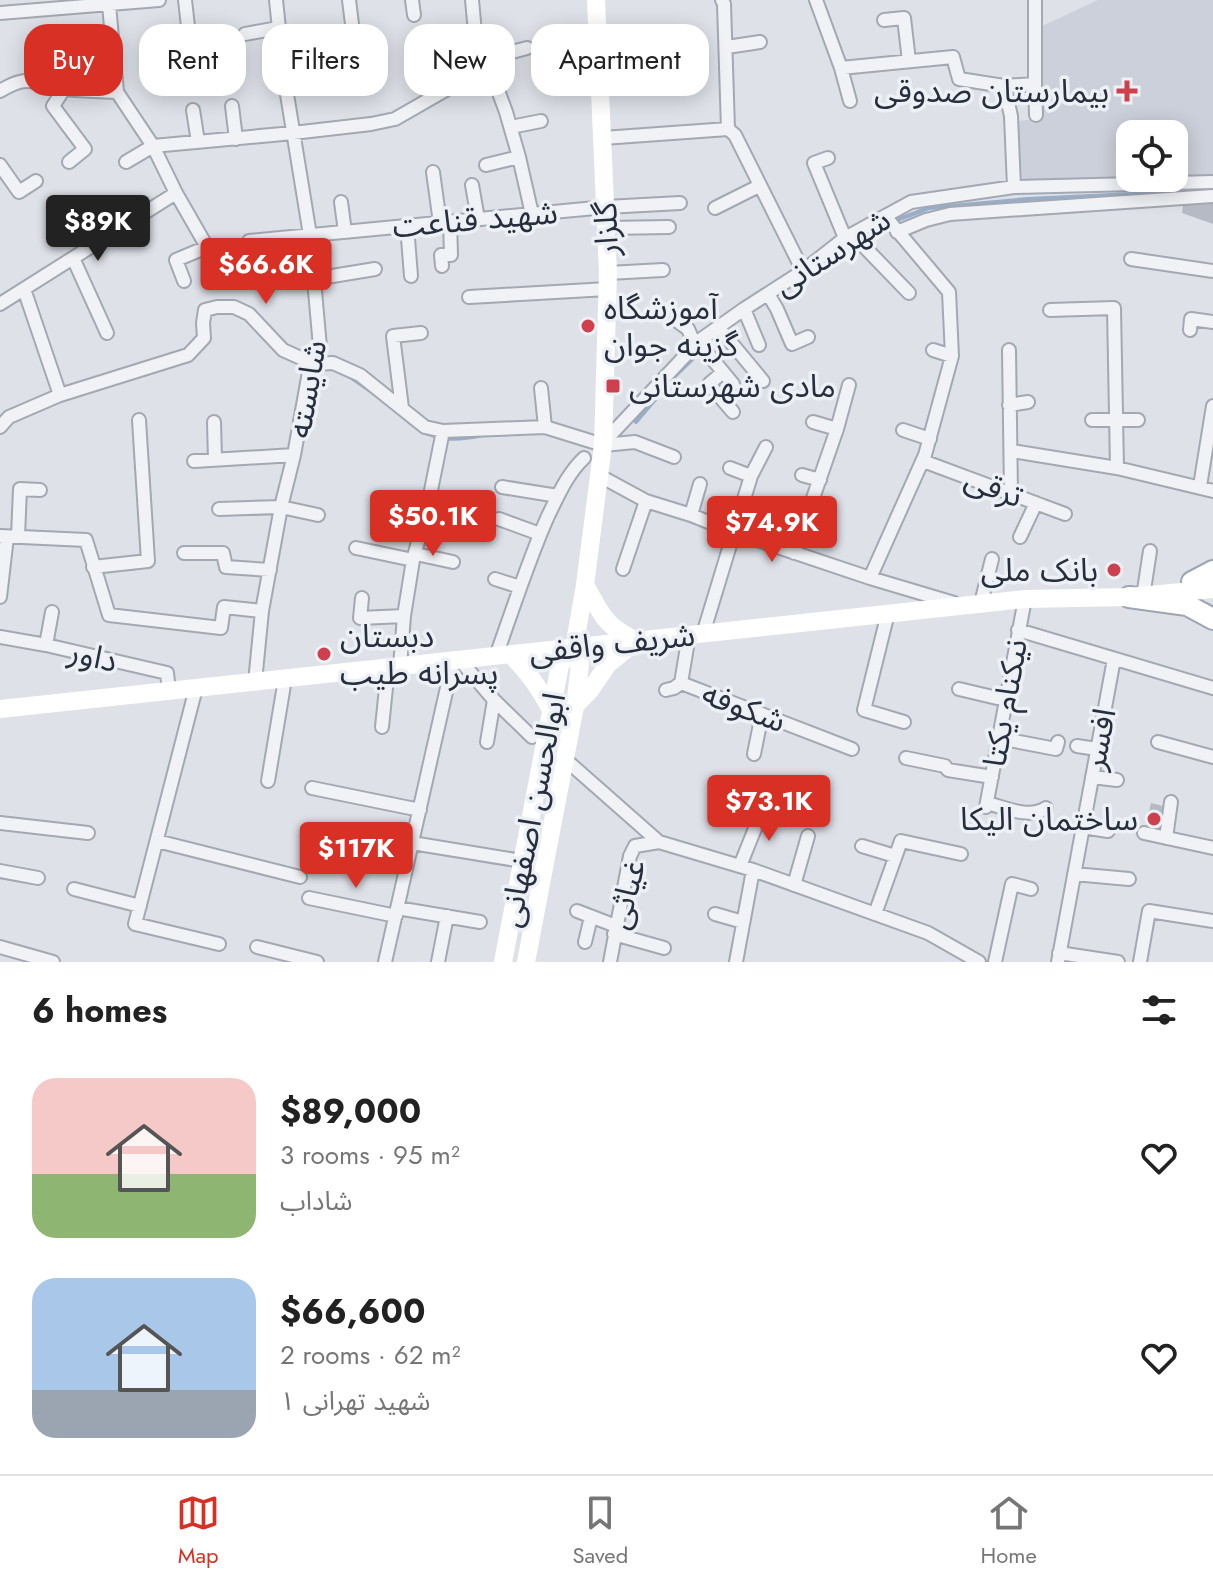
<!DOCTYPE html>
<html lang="en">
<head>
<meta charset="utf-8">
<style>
  body { margin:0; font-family:Jost,"Noto Sans Arabic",sans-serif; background:#f6f6f6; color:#222; height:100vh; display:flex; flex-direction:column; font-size:30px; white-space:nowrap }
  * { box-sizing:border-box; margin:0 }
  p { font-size:26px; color:#767676 }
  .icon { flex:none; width:44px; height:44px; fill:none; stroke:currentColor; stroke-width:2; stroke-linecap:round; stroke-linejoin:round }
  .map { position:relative; height:962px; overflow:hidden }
  .sheet { display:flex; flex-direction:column; background:#fff; flex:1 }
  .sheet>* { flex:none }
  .hud { position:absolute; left:24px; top:24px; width:800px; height:72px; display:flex; gap:16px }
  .tools { position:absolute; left:1116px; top:120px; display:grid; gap:16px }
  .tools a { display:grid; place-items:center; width:72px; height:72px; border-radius:16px; background:#fff; box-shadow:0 4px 20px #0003; font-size:40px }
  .price { position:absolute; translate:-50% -68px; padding:0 18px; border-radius:8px; background:#d93025; color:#fff; font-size:26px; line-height:52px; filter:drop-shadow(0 2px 4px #0008) }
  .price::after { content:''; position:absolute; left:50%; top:48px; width:24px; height:18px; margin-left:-12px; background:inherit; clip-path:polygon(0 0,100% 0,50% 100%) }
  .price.active { background:#222; color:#fff }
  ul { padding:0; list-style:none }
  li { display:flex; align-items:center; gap:24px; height:200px; padding:0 32px }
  li span { display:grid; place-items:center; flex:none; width:224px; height:160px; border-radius:24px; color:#555 }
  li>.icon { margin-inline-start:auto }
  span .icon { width:96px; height:96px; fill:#fffc; stroke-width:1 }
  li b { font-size:34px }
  h2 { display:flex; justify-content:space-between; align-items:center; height:96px; padding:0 32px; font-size:34px }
  .chip { padding:0 28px; border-radius:24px; background:#fff; box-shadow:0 4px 20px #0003; font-size:28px; line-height:72px }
  .chip.active { background:#d93025; color:#fff }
  .tabs { display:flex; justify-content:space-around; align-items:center; height:112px; border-top:2px solid #e0e0e0; background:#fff; font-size:22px; color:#767676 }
  .tabs a { display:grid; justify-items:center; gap:4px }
  .tabs .active { color:#d93025 }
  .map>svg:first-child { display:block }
  .built { fill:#ccd0da; fill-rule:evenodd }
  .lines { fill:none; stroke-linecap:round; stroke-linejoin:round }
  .stream { stroke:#98adc8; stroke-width:4 }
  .building { fill:#b5bac4 }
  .street-casing { stroke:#a3a8b2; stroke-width:16 }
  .primary-casing { stroke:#9da5b3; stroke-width:24 }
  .street { stroke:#f0f2f6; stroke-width:12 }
  .secondary { stroke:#fff; stroke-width:18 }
  .primary { stroke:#fff; stroke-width:20 }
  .poi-dot { fill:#cf404e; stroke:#edf0f5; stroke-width:3 }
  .labels { text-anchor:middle; stroke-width:7; stroke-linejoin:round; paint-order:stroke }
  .poi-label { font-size:32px; fill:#272e3e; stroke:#edf0f5; text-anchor:end }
  .street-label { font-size:32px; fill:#272e3e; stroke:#edf0f5 }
</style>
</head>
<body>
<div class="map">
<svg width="1213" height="962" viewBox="0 0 1213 962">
  <rect width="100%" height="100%" fill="#dee1e8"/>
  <!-- built -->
  <path class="built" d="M1098 0H1213V176L1022 181 1018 121 1042 118V26ZM1130 134H1174V178H1130Z"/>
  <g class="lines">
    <!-- stream -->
    <path class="stream" d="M875 228 929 208 1028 199 1213 190
      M349 376 375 394
      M409 422C433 442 455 441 483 435
      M636 422 676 375 719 333"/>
  </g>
  <!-- building -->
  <path class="building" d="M1184 198 1213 199V224L1182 213Z
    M1151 803 1163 806 1158 834 1144 833Z"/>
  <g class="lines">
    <!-- street casing -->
    <g class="street-casing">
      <path id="street" d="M185 0 190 44
        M349 0 354 40
        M412 0 414 15
        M472 0 478 65 496 85 506 112 519 157 532 214
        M722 0 724 4 728 129 735 135 803 271
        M816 0 841 68 953 57 959 79 1004 86 1035 84V0
        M109 5 117 92 153 146 176 193 207 247 176 260 184 281
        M0 13 159 0
        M884 20 904 18 909 61
        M245 34 278 28
        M727 47 760 42
        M281 49 298 46
        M841 68 850 101
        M284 76 311 73
        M599 79 674 73
        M1035 84 1036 115
        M1004 86 1011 116 1014 187
        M64 89 53 106 85 149 69 162
        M0 91C31 72 35 85 66 89 83 91 101 91 117 92
        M232 106 236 139
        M193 110 198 142
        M511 127 541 121
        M603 138 728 129
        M828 158 814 163 845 238
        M126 162 153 146 293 133 371 124 395 119 449 88 477 76 478 65 504 54 527 48
        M0 165 19 192 36 181
        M486 165 519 157
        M433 172 440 223
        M472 185 478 219
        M341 202 345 232
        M715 208 759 186
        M407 226 411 276
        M607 228 669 227
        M897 232 926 220 950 214 1213 196
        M852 234 909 293
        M249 241 606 207 680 203
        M73 258 107 333
        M1131 259 1213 271
        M442 266 441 255H451L450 222
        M608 273 663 270
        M314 279 375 269
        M24 289 60 395
        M768 294 777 309 792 344 808 337
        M469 297 607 289
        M0 304 176 193
        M744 309 759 345
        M1050 310 1114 308 1117 468
        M677 321 688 329 695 345
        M719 328 763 381
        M1190 330 1191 319 1213 322
        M700 340 709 355 733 384
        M933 350 952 356
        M1009 350 1011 494
        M723 372 709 384 733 412
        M541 388 545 427
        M1009 405 1028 402
        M402 408 393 336 421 333
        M1092 420H1138
        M214 422 215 460
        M813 422 837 429
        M0 427 9 417 60 395 188 355 204 338 203 323 205 310 217 307H234L249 314 283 350 314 364 333 363 360 375 425 427 443 431 545 427 603 445 635 442 674 457
        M903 430 930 439
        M603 443 700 340 744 309 803 271 845 238 911 202 1014 187 1213 182
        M1012 451 1117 468 1213 491
        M194 461 294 455
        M923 461 1065 514
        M730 468 751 476
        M802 475 820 480
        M600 476 646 501 691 515 733 532 870 578 954 603
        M1200 486 1213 406
        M502 487 558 496
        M388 500 428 505
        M219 509 281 507 318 515
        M691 515 700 484
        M499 519 540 534
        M0 536 86 540 109 615 221 628 224 607 262 611
        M18 536 20 489 40 490
        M1020 537 1036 503
        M356 548 413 560
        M184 553H223L226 567 270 570
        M794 553 837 429 849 385
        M416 554 453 562
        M93 567 148 561 139 420
        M623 569 646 501
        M870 578 925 455 952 356 949 292 885 216
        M495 579 520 587
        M1144 590 1150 551
        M0 597 7 537
        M362 598 360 618 404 616
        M981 603 992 559
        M888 613 864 710 904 722
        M1018 630 1213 688
        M703 634 751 476 766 447
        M0 637 46 645 167 673 169 691
        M46 645 52 612
        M496 656C513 609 528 561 548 516 558 496 567 474 584 458
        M460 660 494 700 532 737
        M400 666 404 616 413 560 428 505 443 431
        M255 682 262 611 281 507 294 455 309 372 320 347 310 235 284 76 276 0
        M681 683 852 749
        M681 683 689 635
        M196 688 135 924 219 944
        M959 689 997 698 1006 697
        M666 690 674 688 681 683
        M382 727 388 668
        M999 738 1056 749 1058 742
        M487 742 494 700
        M1158 742 1213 757
        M1077 746 1097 749
        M754 754 762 714
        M906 758 945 766 948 770 992 777
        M566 760 659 842 753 870 928 933 979 962
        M1092 777 1117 780
        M268 781 285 679
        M312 788 420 810
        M987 803C1006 808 1029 819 1046 808
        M986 807 1025 599
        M0 823 88 833
        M1083 827 1108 831
        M1144 833 1213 848
        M1166 838 1171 802
        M157 841 300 877
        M412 843 522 861
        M862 846 895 856
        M740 866 770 791 784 796
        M0 871 38 878
        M1074 874 1129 879
        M794 885 808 836
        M74 889 140 906
        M309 898 396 916
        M397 908 480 922
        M577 911 616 926
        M715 914 743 922
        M875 914 901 841 961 854
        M614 934 664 948
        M585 942 591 917
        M0 947 53 962
        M257 947 317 962
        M1059 953 1118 962
        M385 962 453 661
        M438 962 447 916
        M610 962 630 856 635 846 659 842
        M736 962 753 870
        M995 962 1012 884 1031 889
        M1058 962 1114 659
        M1140 962 1149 911 1213 921"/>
    </g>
    <!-- primary casing -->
    <g class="primary-casing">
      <path id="primary" d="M1192 582 1213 571
        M1129 597 1187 605 1213 619"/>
    </g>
    <!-- street -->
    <use href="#street" class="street"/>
    <!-- secondary -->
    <path class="secondary" d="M510 654C528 671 539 688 551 710
      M575 706 591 689 608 664 636 641C604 625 602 615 585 585
      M0 709 1025 599 1129 597 1213 589
      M503 962 560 665 574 648
      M526 962 575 706 580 664 574 648 585 585 603 445 608 273 596 0"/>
    <!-- primary -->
    <use href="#primary" class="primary"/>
  </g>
  <!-- markers -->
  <g class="poi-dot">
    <path d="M1123 79h8v8h8v8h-8v8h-8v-8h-8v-8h8z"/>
    <circle cx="588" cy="326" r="8"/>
    <rect x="605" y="378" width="16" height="16" rx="4"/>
    <circle cx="1114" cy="570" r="8"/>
    <circle cx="324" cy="654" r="8"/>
    <circle cx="1154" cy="819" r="8"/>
  </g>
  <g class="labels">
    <!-- poi labels -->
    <g class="poi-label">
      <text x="1109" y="102">بیمارستان صدوقی</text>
      <text x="604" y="319" text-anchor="start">آموزشگاه<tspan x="604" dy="37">گزینه جوان</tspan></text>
      <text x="629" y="397" text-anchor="start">مادی شهرستانی</text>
      <text x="1098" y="581">بانک ملی</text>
      <text x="340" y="647" text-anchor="start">دبستان<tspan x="340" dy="37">پسرانه طیب</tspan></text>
      <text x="1138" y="830">ساختمان الیکا</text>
    </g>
    <!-- street labels -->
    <g class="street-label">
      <text transform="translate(475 219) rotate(-5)" y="11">شهید قناعت</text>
      <text transform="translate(606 229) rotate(-92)" y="11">گلزار</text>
      <text transform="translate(832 252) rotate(-33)" y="11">شهرستانی</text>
      <text transform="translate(307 389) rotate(-80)" y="11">شایسته</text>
      <text transform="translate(994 487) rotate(21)" y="11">ترقی</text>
      <text transform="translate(612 643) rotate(-6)" y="11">شریف واقفی</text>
      <text transform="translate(93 656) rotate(13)" y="11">داور</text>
      <text transform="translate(1005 703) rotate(-80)" y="11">نیکنام یکتا</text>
      <text transform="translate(744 707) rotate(21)" y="11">شکوفه</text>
      <text transform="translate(1099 739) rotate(-79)" y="11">افسر</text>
      <text transform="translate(532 810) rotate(-79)" y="11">ابوالحسن اصفهانی</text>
      <text transform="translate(626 894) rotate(-75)" y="11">غیاثی</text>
    </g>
  </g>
</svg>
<div class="tools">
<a><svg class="icon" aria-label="locate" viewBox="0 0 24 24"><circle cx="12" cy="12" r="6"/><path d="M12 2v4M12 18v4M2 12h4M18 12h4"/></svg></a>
</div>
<b class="price active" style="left:98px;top:263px">$89K</b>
<b class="price" style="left:266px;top:306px">$66.6K</b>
<b class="price" style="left:433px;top:558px">$50.1K</b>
<b class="price" style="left:772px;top:564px">$74.9K</b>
<b class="price" style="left:769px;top:843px">$73.1K</b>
<b class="price" style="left:356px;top:890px">$117K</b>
<div class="hud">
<a class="chip active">Buy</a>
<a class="chip">Rent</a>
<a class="chip">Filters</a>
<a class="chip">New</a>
<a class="chip">Apartment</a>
</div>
</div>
<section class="sheet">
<h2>6 homes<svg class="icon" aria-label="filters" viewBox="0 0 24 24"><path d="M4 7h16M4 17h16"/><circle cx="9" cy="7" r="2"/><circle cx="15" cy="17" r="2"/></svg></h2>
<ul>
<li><span style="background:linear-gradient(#f6c9c9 60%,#8fb573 0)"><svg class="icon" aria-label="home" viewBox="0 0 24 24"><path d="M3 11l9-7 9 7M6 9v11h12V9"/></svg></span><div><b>$89,000</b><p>3 rooms · 95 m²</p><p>شاداب</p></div><svg class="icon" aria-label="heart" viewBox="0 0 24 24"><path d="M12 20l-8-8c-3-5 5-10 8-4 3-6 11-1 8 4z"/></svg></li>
<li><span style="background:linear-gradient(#a9c7e8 70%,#9aa5b1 0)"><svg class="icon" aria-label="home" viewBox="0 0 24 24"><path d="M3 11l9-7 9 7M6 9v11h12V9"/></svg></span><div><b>$66,600</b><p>2 rooms · 62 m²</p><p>شهید تهرانی ۱</p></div><svg class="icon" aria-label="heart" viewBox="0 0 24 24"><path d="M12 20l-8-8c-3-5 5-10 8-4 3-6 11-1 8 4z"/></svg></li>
</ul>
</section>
<nav class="tabs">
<a class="active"><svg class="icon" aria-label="map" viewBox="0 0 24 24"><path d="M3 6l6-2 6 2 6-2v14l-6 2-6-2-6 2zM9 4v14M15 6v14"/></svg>Map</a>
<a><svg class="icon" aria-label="saved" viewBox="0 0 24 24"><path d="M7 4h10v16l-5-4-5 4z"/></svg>Saved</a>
<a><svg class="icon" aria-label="home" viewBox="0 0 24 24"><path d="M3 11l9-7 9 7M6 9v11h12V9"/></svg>Home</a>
</nav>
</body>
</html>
